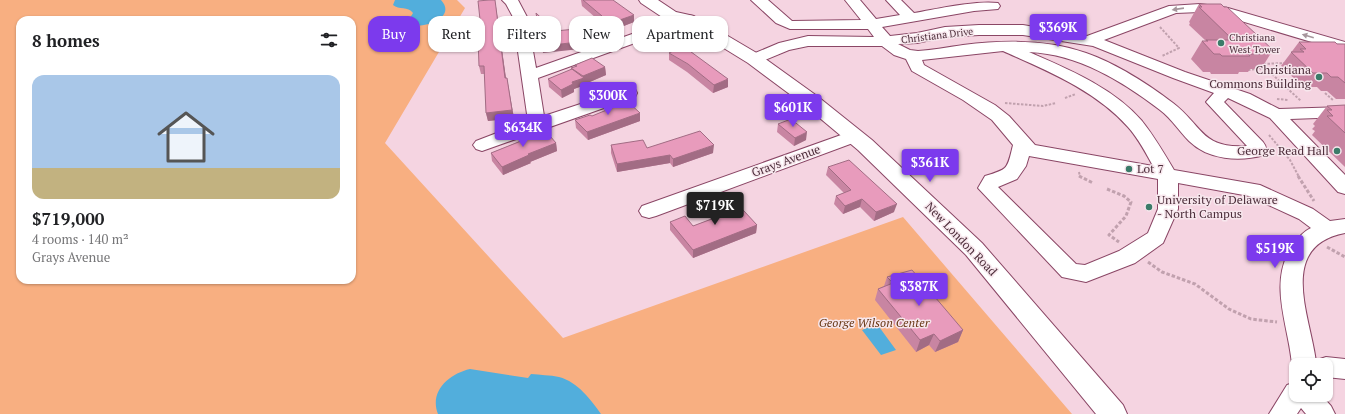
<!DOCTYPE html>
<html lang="en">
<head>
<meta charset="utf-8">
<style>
  body { margin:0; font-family:"PT Serif",serif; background:#f6f6f6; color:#202124; height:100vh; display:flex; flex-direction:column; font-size:15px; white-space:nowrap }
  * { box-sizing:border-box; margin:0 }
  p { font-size:13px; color:#757577 }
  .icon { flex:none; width:22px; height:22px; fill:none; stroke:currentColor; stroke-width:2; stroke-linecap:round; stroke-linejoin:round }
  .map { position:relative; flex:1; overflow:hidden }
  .sheet { position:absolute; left:16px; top:16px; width:340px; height:268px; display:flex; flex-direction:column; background:#fff; border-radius:12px; box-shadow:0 1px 3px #0004 }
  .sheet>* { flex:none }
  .guide { position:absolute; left:368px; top:16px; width:380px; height:36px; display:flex; gap:8px }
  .tools { position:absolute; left:1289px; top:358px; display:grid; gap:8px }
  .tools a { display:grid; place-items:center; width:44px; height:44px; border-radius:8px; background:#fff; box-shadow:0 1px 3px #0004; font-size:20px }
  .price { position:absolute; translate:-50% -34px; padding:0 9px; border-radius:4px; background:#7c3aed; color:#fff; font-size:13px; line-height:26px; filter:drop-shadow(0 1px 2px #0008) }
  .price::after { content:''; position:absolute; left:50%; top:24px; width:12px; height:9px; margin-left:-6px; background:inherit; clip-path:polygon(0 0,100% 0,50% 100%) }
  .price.on { background:#222; color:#fff }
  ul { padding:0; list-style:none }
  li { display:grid; align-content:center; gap:8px; height:212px; padding:0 16px }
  li span { display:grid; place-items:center; height:124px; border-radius:12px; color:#555 }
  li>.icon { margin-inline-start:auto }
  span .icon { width:72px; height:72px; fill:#fffc; stroke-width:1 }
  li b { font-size:17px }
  h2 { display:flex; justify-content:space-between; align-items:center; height:48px; padding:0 16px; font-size:17px }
  .chip { padding:0 14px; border-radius:12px; background:#fff; box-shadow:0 1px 3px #0004; font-size:14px; line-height:36px }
  .chip.on { background:#7c3aed; color:#fff }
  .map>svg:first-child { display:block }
  .green { fill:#f8af81; fill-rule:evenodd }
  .water { fill:#52aedc }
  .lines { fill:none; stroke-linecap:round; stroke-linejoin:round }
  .minor-casing { stroke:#8a4665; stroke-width:2 }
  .major-casing { stroke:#8a4665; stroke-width:2 }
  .path-far1 { stroke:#c1a1ae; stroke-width:2; stroke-dasharray:2.5 1.5; stroke-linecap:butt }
  .path { stroke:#c1a1ae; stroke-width:3; stroke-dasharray:3.5 2; stroke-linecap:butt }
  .minor { fill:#fff; fill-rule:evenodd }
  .major { fill:#fff; fill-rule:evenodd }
  .wall { fill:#c885a2 }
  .shaded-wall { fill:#a26c84 }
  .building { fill:#e89bbc; stroke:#a26c84 }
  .oneway { fill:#a6969c }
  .poi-dot { fill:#3b7b69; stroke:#f7e7ed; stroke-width:1.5 }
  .labels { text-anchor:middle; stroke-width:3; stroke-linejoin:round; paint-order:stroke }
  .far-street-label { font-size:10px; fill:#4c2d3a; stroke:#f7e7ed }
  .far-poi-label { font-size:10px; fill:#4c2d3a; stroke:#f7e7ed; text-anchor:start }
  .poi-label { font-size:12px; fill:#4c2d3a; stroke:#f7e7ed; text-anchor:end }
  .street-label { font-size:12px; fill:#4c2d3a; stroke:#f7e7ed }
  .park-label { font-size:12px; font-style:italic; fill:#6a3916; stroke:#f7e7ed }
</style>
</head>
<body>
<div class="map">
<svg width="1345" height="414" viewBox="0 0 1345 414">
  <rect width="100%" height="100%" fill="#f5d4e1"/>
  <!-- green -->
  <path class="green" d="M0 0H457L465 8 385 143 563 338 903 217 1072 414H0ZM20 20H352V280H20Z"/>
  <!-- water -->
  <path class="water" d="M395 0H441C458 18 421 31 407 23L413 13C408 6 399 10 393 5Z
    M877 324 896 350 881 355 862 330Z
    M470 369 528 378 531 374C540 375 550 375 559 377 578 382 591 400 601 414H438C429 391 449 374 470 369Z"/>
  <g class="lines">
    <!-- minor casing -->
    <g class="minor-casing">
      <path id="minor" d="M502 0H518L527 17 536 68 683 16 688 15 693 16 695 19 693 22 538 78 544 116 629 88 635 89 637 93 635 97 482 151 476 149 473 145 476 141 528 121 513 17 506 4Z
        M751 0H768L792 21 861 20 845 0H860L876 19 900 15 886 0H901L914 13C936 9 977 0 998 3L1000 6 998 9 974 11 882 27 890 36 917 33 945 27 979 25H1023L1087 36 1169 6 1200 4 1228 8 1345 42V52L1221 15 1200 12 1176 13 1104 40 1185 72 1250 94 1279 109 1345 107V117L1290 119 1345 175V194L1338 192 1270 118 1228 98 1224 102 1263 142C1267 147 1267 150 1264 155 1240 162 1208 160 1189 141 1179 131 1172 119 1160 110 1122 81 1078 54 1029 52 1068 69 1114 88 1142 121 1154 136 1164 153 1174 170L1260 185 1313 209 1330 221 1345 219V233C1276 246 1311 318 1316 362L1317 360 1326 357 1345 359V379L1326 377V365H1296V373L1292 365C1289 326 1267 282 1293 245 1298 238 1303 232 1311 228L1299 219 1249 196 1178 183V209L1163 243 1135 263 1086 282 1062 277 978 188 985 176C1009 169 1007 169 1013 145L992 120 963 100 912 71 906 59 894 55 882 46H808L789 50 760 62 754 64 748 62 746 59 748 56 779 43 808 36 874 37 868 29H790L776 23ZM979 35H1023L1093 46 1173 78 1214 93 1206 102 1247 146C1201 149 1203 126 1173 103 1148 84 1115 63 1086 53 1047 39 1004 40 963 45 948 47 933 50 918 51L910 50 898 44 917 43 945 37ZM1003 51C1047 71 1095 90 1128 127 1138 138 1146 153 1153 166L1035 145 1009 116 995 105 924 65 922 60ZM1029 156 1158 179V209L1148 233 1119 251 1085 265 1076 264 998 187 1017 179 1026 166Z
        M855 130 861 132 864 136 861 140 656 216 649 218 642 216 639 211 642 206Z
        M1296 382V395H1321L1331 406 1335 414H1306L1301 408 1297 414H1269L1287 385Z"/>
    </g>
    <!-- major casing -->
    <g class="major-casing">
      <path id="major" d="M639 0H658L676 12 694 16 760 55 817 96 872 140 982 243 1123 405 1127 414H1096L966 255 858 150 803 104 748 63 683 23 665 19 641 3Z"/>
    </g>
    <!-- path-far1 -->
    <path class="path-far1" d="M1160 27 1179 48 1162 56
      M1286 63 1261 64 1301 101
      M1248 70 1266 68
      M1325 93 1334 101
      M1065 98 1076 94
      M1277 99 1288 100
      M1005 103 1043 106 1056 103
      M1269 135 1290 160 1299 177
      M1079 172 1080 177"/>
    <!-- path -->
    <path class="path" d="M1079 176 1093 183
      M1298 176 1314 201
      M1107 189 1124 196 1131 202 1126 216 1109 235 1119 242
      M1327 247 1345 257
      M1148 262 1162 272 1195 284 1229 309 1251 319 1277 322"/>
    <!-- minor -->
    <use href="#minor" class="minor"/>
    <!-- major -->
    <use href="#major" class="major"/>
  </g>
  <!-- wall -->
  <path class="wall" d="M581 0H613L634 22 616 29V31L604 35 593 27 592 19 596 18 582 6Z
    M1199 4 1273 50 1261 69H1250L1248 72H1239L1238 74H1211L1210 72H1203L1191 59 1202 41H1206L1189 25 1190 23 1189 22Z
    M496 7 506 78 514 118 488 121 486 113 485 74H481L479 66Z
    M1299 42 1345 44V99H1336L1327 91H1321L1317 87H1303L1281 66Z
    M669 53 728 87 713 93 687 72 669 60Z
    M575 65 605 67 606 75 585 84V85L574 89V92L562 98 549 87 548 79 571 70V68L575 67Z
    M613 105 640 121 588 140 576 128 575 120 592 116 613 108Z
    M1345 105V167L1312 135 1315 131 1312 129 1315 126 1313 124 1327 106Z
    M778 124 806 140 794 146 777 132Z
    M530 135 556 143 557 151 530 162 531 163 503 175 492 161 491 153 530 137Z
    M611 145 647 148 713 153 673 167 670 163 617 172 611 153Z
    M828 167 894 212 874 221 860 207 843 214 834 204 836 196 844 193 826 175Z
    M719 202 757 225 756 233 693 258 670 230V222L693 226 722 215V214L718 210Z
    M887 277 963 330 958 342 935 352 929 345 916 352 875 300 878 289 884 286Z"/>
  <!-- shaded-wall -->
  <path class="shaded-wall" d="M495 0 496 7 507 86 505 78Z
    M634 15V22L616 29V31L604 35 603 27 614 22Z
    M579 42 580 49 543 53 542 46Z
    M605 67 606 75 585 84V85L574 89V92L562 98 561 90 572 82 583 78V76Z
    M507 78 514 118 488 121 486 113Z
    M728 79V87L713 93 714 85Z
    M640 113V121L588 140 587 132Z
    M807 132 806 140 794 146 795 138Z
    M556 143 557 151 530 162 531 163 503 175 502 167 528 154Z
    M714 145 713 153 673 167V159Z
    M670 155V163L617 172V164Z
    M862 199 860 207 843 214 845 206Z
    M897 204 894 212 874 221 876 212Z
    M757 225 756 233 693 258V250Z
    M963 330 958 342 935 352 940 341Z
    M934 334 929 345 916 352 920 340Z"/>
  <!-- building -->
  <path class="building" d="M489 0H495L505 78H507L512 110 486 113 484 66H479L478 39 482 38 478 1Z
    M583 0H613L634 15 614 22 615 24 603 27 592 19 602 16Z
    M1199 4H1221L1224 7H1227L1273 50H1256L1260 54H1248L1250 56H1222L1220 54H1214L1202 41H1208L1206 40H1233L1199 7H1202Z
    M536 13 555 31 576 29 579 42 542 46Z
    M1299 42H1335L1337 44H1345V83L1338 77H1331L1327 73H1313L1291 52H1304L1300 49H1306Z
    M683 46 728 79 714 85 688 64 669 53Z
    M592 58 605 67 583 76 571 68 577 66 575 65Z
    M572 69 584 78 572 82 573 84 561 90 548 79Z
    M626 100 640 113 587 132 575 120 590 115 592 116 614 107 613 105Z
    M1345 105V133L1327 116H1333L1327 110H1332L1327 106Z
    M791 119 807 132 795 138 778 124Z
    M545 130 556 143 528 154 529 155 502 167 491 153 531 137 530 135Z
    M700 131 714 145 673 159 670 155 617 164 611 145 643 140 647 148Z
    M849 160 897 204 876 212 862 199 845 206 836 196 851 190 828 167Z
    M731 197 757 225 693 250 670 222 685 216 693 226 725 214 722 211 726 209 719 202Z
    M912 270 963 330 940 341 934 334 920 340 878 289 893 283 887 277Z"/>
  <!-- one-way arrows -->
  <defs><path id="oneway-solid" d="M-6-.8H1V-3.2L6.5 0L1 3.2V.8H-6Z"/></defs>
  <g class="oneway">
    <use href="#oneway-solid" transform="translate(1178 9) rotate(172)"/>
    <use href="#oneway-solid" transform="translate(1308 36) rotate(-164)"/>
  </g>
  <!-- markers -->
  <g class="poi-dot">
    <circle cx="1221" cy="43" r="4"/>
    <circle cx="1319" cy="77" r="4"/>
    <circle cx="1337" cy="151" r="4"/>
    <circle cx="1129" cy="169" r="4"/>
    <circle cx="1149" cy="207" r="4"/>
  </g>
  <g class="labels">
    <!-- far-street labels -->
    <g class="far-street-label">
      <text transform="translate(937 35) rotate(-7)" y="4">Christiana Drive</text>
    </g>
    <!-- far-poi labels -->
    <g class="far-poi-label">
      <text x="1229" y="41">Christiana<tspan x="1229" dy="12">West Tower</tspan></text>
    </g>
    <!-- poi labels -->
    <g class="poi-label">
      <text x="1311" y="74">Christiana<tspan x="1311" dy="14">Commons Building</tspan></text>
      <text x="1329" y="155">George Read Hall</text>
      <text x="1137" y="173" text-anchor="start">Lot 7</text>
      <text x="1157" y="204" text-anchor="start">University of Delaware<tspan x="1157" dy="14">- North Campus</tspan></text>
    </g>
    <!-- street labels -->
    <g class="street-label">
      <text transform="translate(786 161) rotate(-20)" y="4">Grays Avenue</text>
      <text transform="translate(961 239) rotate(46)" y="4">New London Road</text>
    </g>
    <!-- park labels -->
    <g class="park-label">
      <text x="874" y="327">George Wilson Center</text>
    </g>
  </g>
</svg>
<div class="tools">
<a><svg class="icon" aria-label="locate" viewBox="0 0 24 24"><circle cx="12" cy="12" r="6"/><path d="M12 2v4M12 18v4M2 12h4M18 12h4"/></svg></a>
</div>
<b class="price" style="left:1058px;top:48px">$369K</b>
<b class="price" style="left:608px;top:116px">$300K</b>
<b class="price" style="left:793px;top:128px">$601K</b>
<b class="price" style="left:523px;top:148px">$634K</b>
<b class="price" style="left:930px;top:183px">$361K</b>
<b class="price on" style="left:715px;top:226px">$719K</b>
<b class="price" style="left:1275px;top:269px">$519K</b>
<b class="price" style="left:919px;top:307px">$387K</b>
<div class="guide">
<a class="chip on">Buy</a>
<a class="chip">Rent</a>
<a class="chip">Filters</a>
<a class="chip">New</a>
<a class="chip">Apartment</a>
</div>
<section class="sheet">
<h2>8 homes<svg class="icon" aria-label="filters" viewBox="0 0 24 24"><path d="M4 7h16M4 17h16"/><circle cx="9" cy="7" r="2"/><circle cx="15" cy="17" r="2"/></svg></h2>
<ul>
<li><span style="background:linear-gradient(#a9c7e8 75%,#c2b280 0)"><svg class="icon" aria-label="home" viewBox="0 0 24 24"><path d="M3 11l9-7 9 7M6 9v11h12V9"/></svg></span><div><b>$719,000</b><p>4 rooms · 140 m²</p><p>Grays Avenue</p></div></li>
</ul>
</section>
</div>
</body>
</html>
